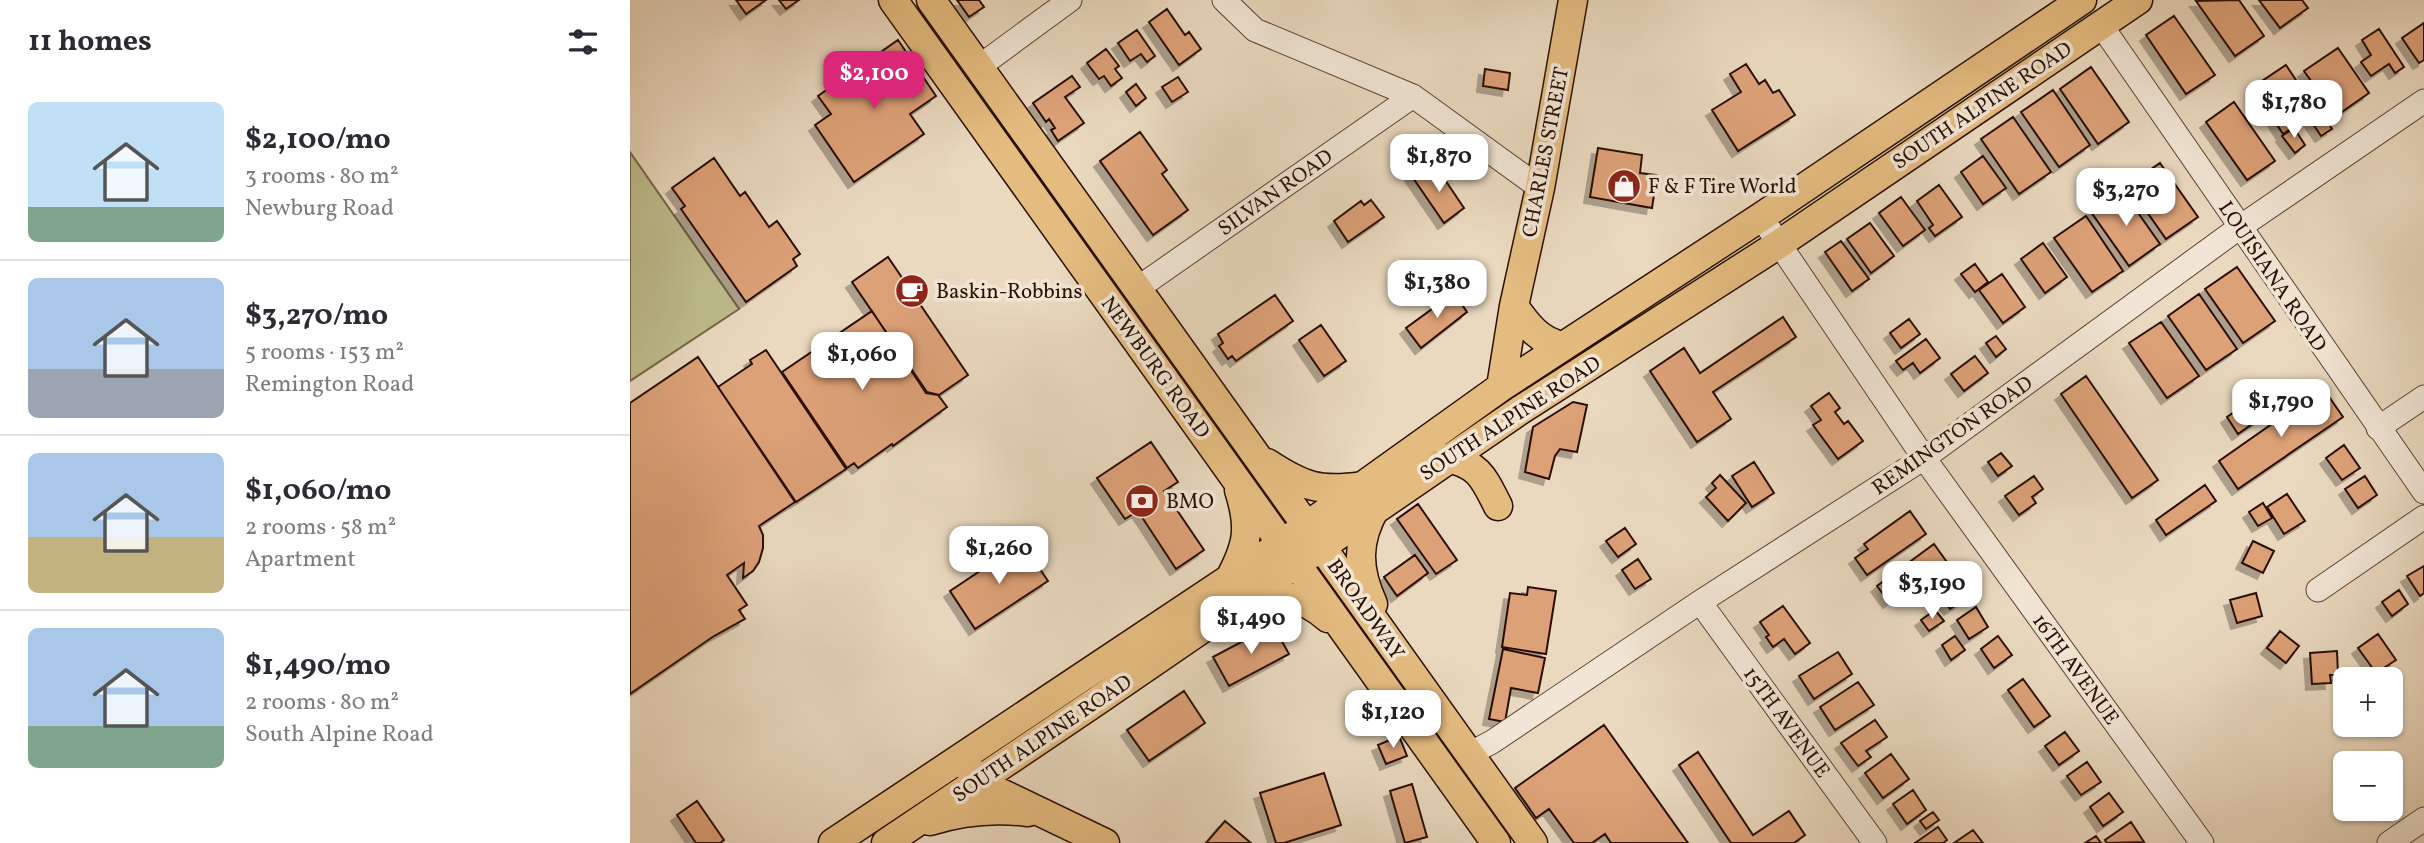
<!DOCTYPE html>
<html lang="en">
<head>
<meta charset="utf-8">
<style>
  body { margin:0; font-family:Vollkorn,serif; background:#f7f7f7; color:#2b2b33; height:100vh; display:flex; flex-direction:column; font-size:26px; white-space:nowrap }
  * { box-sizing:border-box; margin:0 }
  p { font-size:23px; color:#7c7c81 }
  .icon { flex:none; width:38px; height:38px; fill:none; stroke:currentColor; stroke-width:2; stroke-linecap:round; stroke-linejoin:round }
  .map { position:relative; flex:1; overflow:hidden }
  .drawer { display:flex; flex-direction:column; background:#fff; width:630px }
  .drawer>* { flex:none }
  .tools { position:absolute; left:1703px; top:667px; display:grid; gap:14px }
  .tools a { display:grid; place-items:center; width:70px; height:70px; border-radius:10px; background:#fff; box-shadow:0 2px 5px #0004; font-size:35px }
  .price { position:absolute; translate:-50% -60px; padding:0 16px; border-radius:14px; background:#fff; color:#222; font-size:23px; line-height:46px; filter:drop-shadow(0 2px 4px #0008) }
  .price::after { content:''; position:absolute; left:50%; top:42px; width:21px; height:16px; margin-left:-10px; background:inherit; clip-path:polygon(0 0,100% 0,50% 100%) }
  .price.on { background:#db2777; color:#fff }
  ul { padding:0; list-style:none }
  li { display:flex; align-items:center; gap:21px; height:175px; padding:0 28px }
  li+li { border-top:2px solid #e1e1e2 }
  li span { display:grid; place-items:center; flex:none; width:196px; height:140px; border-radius:10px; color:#555 }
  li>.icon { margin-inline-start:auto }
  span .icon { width:84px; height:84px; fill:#fffc; stroke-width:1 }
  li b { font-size:30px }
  h2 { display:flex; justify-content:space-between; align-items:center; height:84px; padding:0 28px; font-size:30px }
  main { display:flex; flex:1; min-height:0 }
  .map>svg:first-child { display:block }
  .green { fill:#bebd8d; stroke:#746648; stroke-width:2 }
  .building { fill:#dda178; stroke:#2a1003; stroke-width:2; filter:url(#shadow) }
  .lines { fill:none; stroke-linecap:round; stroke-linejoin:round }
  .minor-casing { stroke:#5a4232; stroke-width:25 }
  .major-casing { stroke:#2a1003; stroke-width:31 }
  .minor { stroke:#f1e6d5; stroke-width:23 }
  .major { stroke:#e5bc80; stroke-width:28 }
  .labels { text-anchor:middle; stroke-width:7; stroke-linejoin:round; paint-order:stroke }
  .street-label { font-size:21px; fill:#2a1003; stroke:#f1e6d5 }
  .poi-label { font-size:21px; fill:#2a1003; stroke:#f1e6d5; text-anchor:start }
</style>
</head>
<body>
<main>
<section class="drawer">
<h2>11 homes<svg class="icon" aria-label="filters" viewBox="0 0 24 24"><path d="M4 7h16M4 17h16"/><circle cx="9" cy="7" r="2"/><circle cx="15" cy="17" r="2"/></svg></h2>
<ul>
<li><span style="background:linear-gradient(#bfe0f5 75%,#7fa58c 0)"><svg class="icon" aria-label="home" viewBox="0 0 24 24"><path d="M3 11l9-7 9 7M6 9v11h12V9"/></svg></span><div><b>$2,100/mo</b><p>3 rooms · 80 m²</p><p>Newburg Road</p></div></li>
<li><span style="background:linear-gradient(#a9c7e8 65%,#9aa5b1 0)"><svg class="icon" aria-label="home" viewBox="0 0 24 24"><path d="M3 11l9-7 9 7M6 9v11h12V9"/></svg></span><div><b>$3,270/mo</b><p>5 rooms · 153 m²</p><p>Remington Road</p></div></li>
<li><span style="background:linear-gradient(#a9c7e8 60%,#c2b280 0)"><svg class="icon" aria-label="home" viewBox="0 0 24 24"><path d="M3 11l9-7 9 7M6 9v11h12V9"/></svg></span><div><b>$1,060/mo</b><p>2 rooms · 58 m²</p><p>Apartment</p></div></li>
<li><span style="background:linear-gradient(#a9c7e8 70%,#7fa58c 0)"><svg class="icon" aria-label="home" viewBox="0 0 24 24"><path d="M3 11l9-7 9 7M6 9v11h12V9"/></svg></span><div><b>$1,490/mo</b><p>2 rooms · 80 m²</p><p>South Alpine Road</p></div></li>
</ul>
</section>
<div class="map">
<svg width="1794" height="843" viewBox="0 0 1794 843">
  <defs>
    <filter id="shadow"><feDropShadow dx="-6" dy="6" stdDeviation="0" flood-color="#0004"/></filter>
  </defs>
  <rect width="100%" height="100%" fill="#ead9bf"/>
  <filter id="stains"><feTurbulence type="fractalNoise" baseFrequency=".00286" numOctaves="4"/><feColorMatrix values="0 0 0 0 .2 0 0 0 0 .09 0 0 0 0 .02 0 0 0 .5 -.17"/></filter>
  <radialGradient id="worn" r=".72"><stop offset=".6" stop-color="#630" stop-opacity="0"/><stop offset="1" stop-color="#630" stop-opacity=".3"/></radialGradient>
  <!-- green -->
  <path class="green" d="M0 152 109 309 0 381Z"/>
  <!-- building -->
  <path class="building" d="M106 0H136L116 14Z
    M149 0H169L156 9Z
    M327 0H349L354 7 339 17Z
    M1609 0 1634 36 1605 56 1566 1Z
    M1629 0H1672L1678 8 1650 28Z
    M537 9 555 35 559 32 571 49 549 65 519 22Z
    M1544 16 1585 75 1556 94 1516 35Z
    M1794 23V60L1789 63 1772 38Z
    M1749 29 1774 67 1765 73 1759 64 1741 76 1731 62 1741 55 1732 40Z
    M507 30 525 56 517 62 511 54 500 61 488 43Z
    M268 40 306 96 280 114 294 134 224 182 185 125 201 114 188 96Z
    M1708 48 1739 93 1706 116 1674 71Z
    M476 49 489 66 485 69 492 78 481 86 474 76 469 79 457 63Z
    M1116 64 1129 84 1135 80 1143 93 1149 90 1165 115 1108 151 1082 110 1111 92 1100 74Z
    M1656 65 1687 112 1653 134 1623 87Z
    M1461 67 1499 122 1468 144 1430 89Z
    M855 69 880 73 878 90 853 86Z
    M442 76 450 87 435 97 454 123 428 141 421 130 425 128 419 119 416 122 403 103Z
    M548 77 558 92 542 102 532 87Z
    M506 84 516 98 506 106 496 92Z
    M1423 90 1460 145 1429 167 1391 112Z
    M1604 102 1645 161 1617 180 1576 122Z
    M1691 111 1702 129 1691 136 1679 118Z
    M1383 117 1421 172 1389 194 1351 139Z
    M1664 128 1675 145 1665 153 1652 136Z
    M510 132 537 170 532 174 558 210 523 235 470 161Z
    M968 148 1012 155 1010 173 1027 175 1022 208 960 197Z
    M1353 156 1376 188 1353 204 1331 172Z
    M84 158 110 196 115 192 139 227 147 221 170 254 163 259 167 266 116 302 51 209 55 206 42 188Z
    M1530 163 1568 217 1536 239 1498 185Z
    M807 168 834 208 814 223 781 175 787 171 793 178Z
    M1309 185 1332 217 1305 236 1299 228 1303 225 1287 201Z
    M1492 190 1530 244 1499 266 1461 212Z
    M1271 197 1295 230 1273 246 1249 213Z
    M741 200 754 217 718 242 704 221 731 201 734 205Z
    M1456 216 1493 271 1462 292 1424 238Z
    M1240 223 1264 256 1241 273 1217 239Z
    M1211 241 1239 279 1222 291 1195 252Z
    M1413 243 1437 277 1415 293 1391 259Z
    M258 257 338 375 309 395 297 392 222 282Z
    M1345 264 1358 282 1345 292 1331 274Z
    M1607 267 1645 321 1613 343 1575 289Z
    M1372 274 1395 307 1373 323 1349 290Z
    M824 293 837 312 791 348 776 328Z
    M1569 294 1607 349 1576 370 1538 316Z
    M645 295 663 321 606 361 602 356 598 359 589 346 593 343 588 334Z
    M242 311 296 393 308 395 317 407 263 446 262 444 228 468 224 463 217 468 152 372Z
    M1153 317 1166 337 1083 392 1101 419 1067 442 1020 371 1054 348 1070 373Z
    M1279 319 1290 334 1271 348 1260 333Z
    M1531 322 1569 376 1537 398 1499 343Z
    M691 325 716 361 694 376 669 340Z
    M1366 336 1376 349 1366 357 1356 343Z
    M1296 339 1310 358 1290 373 1283 363 1273 370 1266 361Z
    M136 350 216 469 166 502 88 387 122 364 120 360Z
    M1345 356 1358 373 1334 391 1321 374Z
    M68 357 165 502 129 526 133 535V548L129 562 123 571 113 578 114 563 97 575 117 605 109 610 115 619 84 636 0 694V403Z
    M1456 376 1528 480 1502 498 1431 394Z
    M1644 384 1655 401 1608 434 1597 417Z
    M1693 388 1713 417 1608 489 1589 461Z
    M1199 393 1210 408 1205 412 1214 424 1218 421 1233 441 1208 459 1183 425 1191 420 1181 406Z
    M943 402 957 405 947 452 930 449 925 456 919 479 895 472 903 427Z
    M521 442 548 482 534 491 574 550 546 569 508 511 495 519 467 478Z
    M1714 445 1730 468 1712 480 1696 458Z
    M1371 453 1382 466 1368 476 1358 462Z
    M1124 462 1144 493 1122 507 1102 476Z
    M1090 475 1116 503 1098 521 1076 497 1086 488 1082 483Z
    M1404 476 1413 489 1402 497 1406 503 1389 515 1375 496Z
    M1735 476 1747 495 1728 508 1715 489Z
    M1575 485 1586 501 1536 535 1526 520Z
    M1657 494 1675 521 1654 534 1637 507Z
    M1633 503 1642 518 1628 526 1619 512Z
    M788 504 827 560 806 574 767 519Z
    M1280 511 1296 534 1237 575 1225 558 1238 549 1234 544Z
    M995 528 1006 544 988 557 976 541Z
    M1623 541 1644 551 1633 573 1612 563Z
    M392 543 418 581 345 629 320 591Z
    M1304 544 1319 565 1275 597 1272 593 1259 602 1247 586Z
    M785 555 798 573 767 596 754 577Z
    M1008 559 1021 579 1005 589 992 570Z
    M1794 566V593L1790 596 1777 576Z
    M1324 576 1338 597 1320 609 1306 589Z
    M898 587 926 591 916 654 872 647 880 593 897 595Z
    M1769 590 1778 604 1762 616 1752 602Z
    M1626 593 1632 616 1607 623 1600 600Z
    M1153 606 1180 643 1165 654 1154 639 1143 647 1136 637 1139 635 1130 622Z
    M1346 607 1358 627 1339 639 1327 620Z
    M1305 610 1314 621 1299 631 1291 620Z
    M643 625 659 654 599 686 583 657Z
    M1650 631 1669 646 1656 663 1637 648Z
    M1748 634 1766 660 1746 673 1728 648Z
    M1325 636 1335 650 1321 660 1312 645Z
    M1368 636 1382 655 1364 668 1351 649Z
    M873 649 915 658 908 693 881 688 875 722 859 719Z
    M1707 651 1708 675H1700L1701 683 1682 684 1680 653Z
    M1208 652 1222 674 1184 699 1169 676Z
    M1393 679 1420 716 1404 727 1378 690Z
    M1228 682 1244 705 1205 730 1190 707Z
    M554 691 575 723 519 761 497 730Z
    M1245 720 1257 737 1236 751 1241 757 1228 766 1211 743Z
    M974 725 1058 843H981L975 834 962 843H944L919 809 906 818 885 788Z
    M1435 732 1449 751 1429 765 1415 746Z
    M769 736 777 756 756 764 748 745Z
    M1068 752 1123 835 1159 811 1175 835 1164 843H1101L1049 765Z
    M1261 754 1279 779 1253 798 1235 773Z
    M1457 762 1471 782 1451 795 1437 776Z
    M694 773 711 825 654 843H646L630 793Z
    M782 784 797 837 775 843 760 791Z
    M1283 790 1296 810 1277 824 1263 804Z
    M1479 793 1493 812 1473 826 1460 807Z
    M67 801 94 840 90 843H66L47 815Z
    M1303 812 1309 820 1296 829 1290 821Z
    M595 821 621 843H576Z
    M1501 822 1514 842 1477 843 1475 840Z
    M1308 827 1317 840 1313 843H1285Z
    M1343 830 1353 843H1324Z
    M1466 836 1471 843H1455Z"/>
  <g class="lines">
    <!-- minor casing -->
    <g class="minor-casing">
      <path id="minor" d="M594 0 625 30 783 96 910 188
        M1471 25 1794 492
        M350 66 440 0
        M1131 217 1294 458 1572 843
        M508 288 783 96
        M1748 428 1794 397
        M1688 590 1794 517
        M1070 602 1245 843
        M839 754 862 742 1070 602 1294 458 1610 227 1794 101
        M1759 843 1794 819"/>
    </g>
    <!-- major casing -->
    <g class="major-casing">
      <path id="major" d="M263 0 866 843
        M301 0 903 843
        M884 306C897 325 910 342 933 346
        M871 387 884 306 910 188 943 0
        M818 458C850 465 854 479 868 506
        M637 463C673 487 690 492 732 486
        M599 580C618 545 621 528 609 490
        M615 599C651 594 670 594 698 618
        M743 604C727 569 726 541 746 507
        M340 770 348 782 475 843
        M300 821C331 811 366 808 398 812
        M203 843 653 543 871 387 1131 217 1452 0
        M256 843 464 703 889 411 1149 244 1508 0"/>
    </g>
    <!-- minor -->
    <use href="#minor" class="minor"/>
    <!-- major -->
    <use href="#major" class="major"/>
  </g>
  <!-- icons -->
  <defs>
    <g id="shop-disc" transform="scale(1.75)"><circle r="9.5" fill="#8f2418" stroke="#f1e6d5"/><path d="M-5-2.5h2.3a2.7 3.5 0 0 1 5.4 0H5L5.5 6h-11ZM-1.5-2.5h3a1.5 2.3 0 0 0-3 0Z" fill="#fff"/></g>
    <g id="cafe-disc" transform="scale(1.75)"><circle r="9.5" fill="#8f2418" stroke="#f1e6d5"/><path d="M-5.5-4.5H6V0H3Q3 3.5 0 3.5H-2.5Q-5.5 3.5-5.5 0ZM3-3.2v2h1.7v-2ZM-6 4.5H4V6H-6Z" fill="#fff"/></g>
    <g id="bank-disc" transform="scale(1.75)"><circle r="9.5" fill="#8f2418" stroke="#f1e6d5"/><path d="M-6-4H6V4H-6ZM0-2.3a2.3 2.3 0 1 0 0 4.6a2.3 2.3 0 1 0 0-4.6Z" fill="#fff"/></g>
  </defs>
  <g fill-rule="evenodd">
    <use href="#shop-disc" x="994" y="186"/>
    <use href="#cafe-disc" x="282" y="291"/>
    <use href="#bank-disc" x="512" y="501"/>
  </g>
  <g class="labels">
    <!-- street labels -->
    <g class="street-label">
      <text transform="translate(1352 105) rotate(-34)" y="7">SOUTH ALPINE ROAD</text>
      <text transform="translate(915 152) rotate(-79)" y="7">CHARLES STREET</text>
      <text transform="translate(645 192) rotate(-35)" y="7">SILVAN ROAD</text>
      <text transform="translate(1643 276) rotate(56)" y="7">LOUISIANA ROAD</text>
      <text transform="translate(526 367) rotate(54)" y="7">NEWBURG ROAD</text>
      <text transform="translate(880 418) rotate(-33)" y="7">SOUTH ALPINE ROAD</text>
      <text transform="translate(1322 435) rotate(-35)" y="7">REMINGTON ROAD</text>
      <text transform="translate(736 609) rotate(55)" y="7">BROADWAY</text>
      <text transform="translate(1446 669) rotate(54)" y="7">16TH AVENUE</text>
      <text transform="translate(1157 722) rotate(54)" y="7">15TH AVENUE</text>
      <text transform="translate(412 738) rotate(-34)" y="7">SOUTH ALPINE ROAD</text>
    </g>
    <!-- poi labels -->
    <g class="poi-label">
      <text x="1018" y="193">F &amp; F Tire World</text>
      <text x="306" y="298">Baskin-Robbins</text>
      <text x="536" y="508">BMO</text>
    </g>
  </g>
  <rect width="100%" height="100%" filter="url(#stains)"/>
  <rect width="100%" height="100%" fill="url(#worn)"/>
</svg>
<div class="tools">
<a>+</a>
<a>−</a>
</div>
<b class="price on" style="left:244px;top:111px">$2,100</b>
<b class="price" style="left:1664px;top:140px">$1,780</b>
<b class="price" style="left:809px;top:194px">$1,870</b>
<b class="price" style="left:1496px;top:228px">$3,270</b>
<b class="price" style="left:807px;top:320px">$1,380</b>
<b class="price" style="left:232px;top:392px">$1,060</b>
<b class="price" style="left:1651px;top:439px">$1,790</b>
<b class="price" style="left:369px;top:586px">$1,260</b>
<b class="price" style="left:1302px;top:621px">$3,190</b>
<b class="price" style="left:621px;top:656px">$1,490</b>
<b class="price" style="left:763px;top:750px">$1,120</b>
</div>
</main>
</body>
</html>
